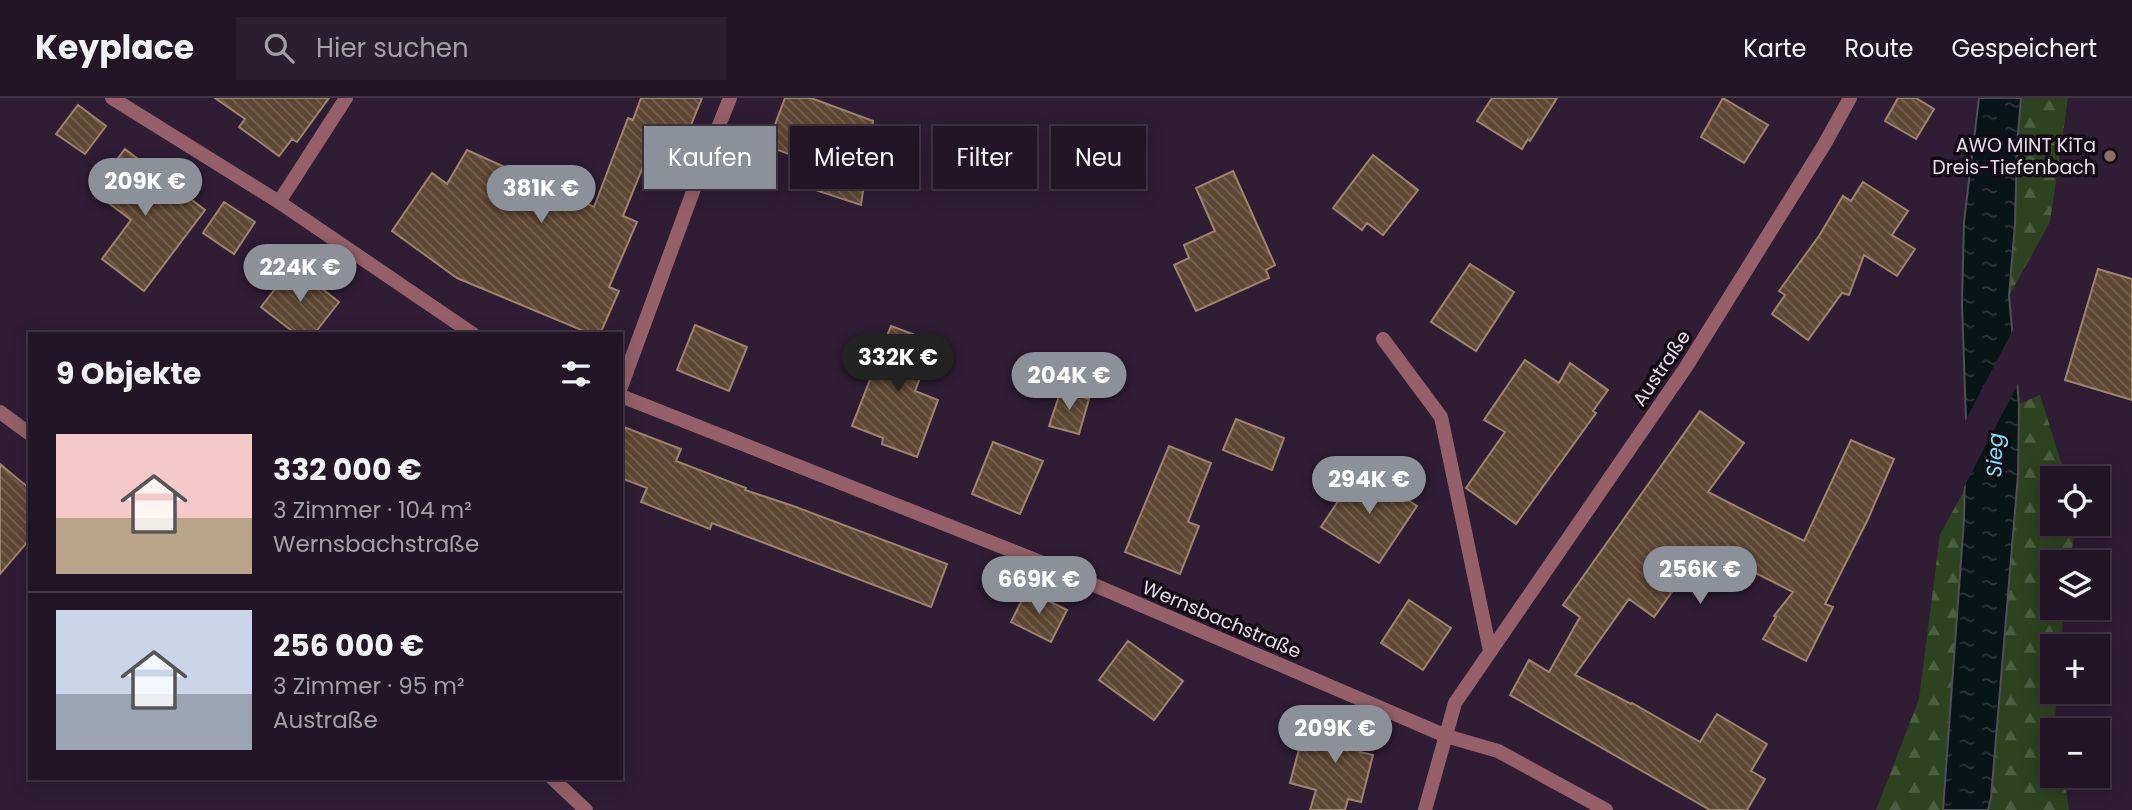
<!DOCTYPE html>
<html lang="de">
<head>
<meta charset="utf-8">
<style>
  body { margin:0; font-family:Poppins,sans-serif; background:#2a1f2e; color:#f1f3f6; height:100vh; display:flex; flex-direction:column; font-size:26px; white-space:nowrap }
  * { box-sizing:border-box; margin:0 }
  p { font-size:23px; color:#a29fa7 }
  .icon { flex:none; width:38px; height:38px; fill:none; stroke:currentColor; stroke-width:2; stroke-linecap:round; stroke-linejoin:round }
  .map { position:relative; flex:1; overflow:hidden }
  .sheet { position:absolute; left:28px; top:234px; width:595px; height:448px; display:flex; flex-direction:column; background:#221626; border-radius:0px; box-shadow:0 4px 18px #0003,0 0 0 2px #3f3543 }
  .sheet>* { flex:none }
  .hud { position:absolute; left:644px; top:28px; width:665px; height:63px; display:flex; gap:14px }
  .tools { position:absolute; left:2040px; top:368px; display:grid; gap:14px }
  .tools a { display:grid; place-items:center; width:70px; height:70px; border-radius:0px; background:#221626; box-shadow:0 4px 18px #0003,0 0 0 2px #3f3543; font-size:35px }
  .price { position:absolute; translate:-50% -60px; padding:0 16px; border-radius:24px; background:#8c9099; color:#fff; font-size:23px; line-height:46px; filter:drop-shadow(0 2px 4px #0008) }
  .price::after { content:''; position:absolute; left:50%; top:42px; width:21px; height:16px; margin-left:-10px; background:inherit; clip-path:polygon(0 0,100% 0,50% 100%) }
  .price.current { background:#222; color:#fff }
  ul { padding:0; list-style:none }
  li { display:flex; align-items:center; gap:21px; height:175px; padding:0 28px }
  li+li { border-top:2px solid #3f3543 }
  li span { display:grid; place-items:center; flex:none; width:196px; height:140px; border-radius:0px; color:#555 }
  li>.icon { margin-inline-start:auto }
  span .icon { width:84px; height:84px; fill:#fffc; stroke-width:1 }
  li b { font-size:30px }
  h2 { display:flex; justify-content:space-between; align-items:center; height:84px; padding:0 28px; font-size:30px }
  .pill { padding:0 24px; border-radius:0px; background:#221626; box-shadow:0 4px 18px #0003,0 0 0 2px #3f3543; font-size:24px; line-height:63px }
  .pill.current { background:#8c9099; color:#fff }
  header { display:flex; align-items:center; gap:42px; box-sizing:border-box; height:98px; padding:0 35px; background:#221626; border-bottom:2px solid #3f3543 }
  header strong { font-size:33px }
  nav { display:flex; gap:38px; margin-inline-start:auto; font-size:24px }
  .search { width:490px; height:63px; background:#2a1f2e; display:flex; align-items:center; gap:18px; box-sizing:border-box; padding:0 24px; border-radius:0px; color:#a29fa7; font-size:26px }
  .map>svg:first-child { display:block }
  .forest { fill:url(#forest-firs) }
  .water { fill:url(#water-ripples); stroke:#4b5157; stroke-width:2 }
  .pier { fill:#2e1d33 }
  .building { fill:url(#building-back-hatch); stroke:#9e846d; stroke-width:2 }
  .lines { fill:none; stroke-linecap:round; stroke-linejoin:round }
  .lane { stroke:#956069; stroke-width:14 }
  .street { stroke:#956069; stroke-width:14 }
  .education-dot { fill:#8d6e63; stroke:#120b14; stroke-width:2.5 }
  .labels { text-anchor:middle; stroke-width:7; stroke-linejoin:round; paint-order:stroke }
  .poi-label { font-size:19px; fill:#e7dceb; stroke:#120b14; text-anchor:end }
  .street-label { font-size:19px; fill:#e7dceb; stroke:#120b14 }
  .water-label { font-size:21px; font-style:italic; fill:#7be2f6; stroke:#120b14 }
</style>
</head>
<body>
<header>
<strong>Keyplace</strong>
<div class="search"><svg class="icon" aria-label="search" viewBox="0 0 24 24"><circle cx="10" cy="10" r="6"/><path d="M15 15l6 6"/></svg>Hier suchen</div>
<nav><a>Karte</a><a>Route</a><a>Gespeichert</a></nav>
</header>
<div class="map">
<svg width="2132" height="712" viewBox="0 0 2132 712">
  <defs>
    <pattern id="forest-firs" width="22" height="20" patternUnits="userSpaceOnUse" patternTransform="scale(1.75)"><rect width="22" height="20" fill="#2d431f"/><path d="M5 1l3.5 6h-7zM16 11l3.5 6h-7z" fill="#4b5e40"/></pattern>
    <pattern id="water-ripples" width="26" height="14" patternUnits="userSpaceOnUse" patternTransform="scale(1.75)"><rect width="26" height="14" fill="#081517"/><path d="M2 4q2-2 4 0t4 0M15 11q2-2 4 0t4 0" fill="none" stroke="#2c3639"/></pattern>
    <pattern id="building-back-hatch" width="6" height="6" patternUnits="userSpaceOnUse" patternTransform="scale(1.75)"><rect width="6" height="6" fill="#5f4833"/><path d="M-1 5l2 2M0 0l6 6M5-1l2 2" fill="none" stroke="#766251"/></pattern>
  </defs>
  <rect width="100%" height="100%" fill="#2e1d33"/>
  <!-- forest -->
  <path class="forest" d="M2021 0H2068L2050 124 2009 198C2014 132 2015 66 2021 0Z
    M2040 297 2066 380H2053V425H2076L2070 464H2053V509H2064L2061 548H2053V593H2057L2055 621 2056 632H2053V677H2064L2069 712H1988L1991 700 2018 377 2019 306Z
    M1964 393C1965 499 1951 606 1943 712H1876L1919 601 1940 436Z"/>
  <!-- water -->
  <path class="water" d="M1979 0H2021L2017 47 2015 126 2009 198 2019 306 2018 377 1991 700 1988 712H1943L1964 421 1966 322 1962 205 1964 124Z"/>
  <!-- pier -->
  <path class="pier" d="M2015 228 2020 282 1960 397 1962 329Z"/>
  <!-- building -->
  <path class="building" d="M215 0H329L297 44 292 41 279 58 239 29 245 21Z
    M641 0H702L684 44 657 34 623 118 637 124 609 189 619 193 600 236H591L457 180 392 133 432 75 447 86 467 52 594 109 628 20 633 22Z
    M785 0H811L873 23 861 107 809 90 819 67 767 48Z
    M1492 0H1557L1530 43 1528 41 1522 51 1477 23Z
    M1723 0 1768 27 1744 65 1701 39Z
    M1898 0H1916L1934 11 1916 41 1885 23Z
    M78 7 106 28 85 56 56 36Z
    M125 51 205 112 144 193 102 161 131 122 93 93Z
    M1373 57 1418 92 1383 137 1367 125 1362 132 1333 110Z
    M1233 73 1275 167 1266 172 1269 180 1196 213 1174 167 1189 160 1184 147 1215 133 1196 90Z
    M1863 84 1908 113 1892 137 1915 151 1897 178 1864 157 1849 197 1842 195 1808 242 1772 216 1785 197 1779 193 1819 138 1843 98 1851 103Z
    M224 104 255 124 234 156 203 135Z
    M1470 166 1514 194 1476 253 1431 224Z
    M293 168 339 204 314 236H296L261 209Z
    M2098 171 2132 181V302L2065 282Z
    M695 227 747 249 729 293 677 272Z
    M891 228 934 244 915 293 938 302 917 359 882 346 883 340 852 328Z
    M1525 262 1559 285 1570 265 1608 292 1593 313 1596 315 1516 426 1466 390 1505 334 1484 322Z
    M1061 292 1089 301 1079 336 1049 328Z
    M1700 313 1744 345 1708 394 1804 443 1851 342 1894 361 1868 421 1825 506 1833 509 1806 563 1763 541 1776 519 1774 518 1793 494 1704 449 1654 519 1629 501 1575 577 1631 606 1632 605 1700 644 1717 616 1767 646 1751 673 1765 681 1747 712H1710L1510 597 1529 562 1549 574 1580 519 1563 507Z
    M1236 321 1284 340 1272 372 1223 352Z
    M621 328 681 351 676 363 746 390 745 392 796 409 947 466 931 509 712 425 710 431 641 404 647 390 621 380Z
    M993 344 1043 363 1020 416 972 396Z
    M1169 348 1211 365 1188 424 1199 428 1180 476 1125 454Z
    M0 366 30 391V441L0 476Z
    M1360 370 1417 408 1379 465 1321 429Z
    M1027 492 1067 512 1051 544 1011 524Z
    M1409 502 1451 530 1423 572 1381 545Z
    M1128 543 1183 583 1154 622 1099 582Z
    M1338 614 1371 628 1360 654 1373 657 1361 704 1348 701 1345 712H1310L1316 692 1290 685 1302 640 1324 646Z"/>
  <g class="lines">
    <!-- lane -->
    <path class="lane" d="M279 104 346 0
      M1383 241 1441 319 1490 553
      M621 289 702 69 730 0"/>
    <!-- street -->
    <path class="street" d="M112 0 279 104 473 236
      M621 298 1043 465 1446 638 1498 653 1606 712
      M0 314 30 336
      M553 681 586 712
      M1425 712 1455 605 1686 269 1824 47 1850 0"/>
  </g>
  <!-- markers -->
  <circle class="education-dot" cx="2110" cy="58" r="7"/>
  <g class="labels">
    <!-- poi labels -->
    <g class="poi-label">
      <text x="2096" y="54">AWO MINT KiTa<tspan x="2096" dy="22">Dreis-Tiefenbach</tspan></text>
    </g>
    <!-- street labels -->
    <g class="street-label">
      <text transform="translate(1661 270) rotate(-56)" y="7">Austraße</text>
      <text transform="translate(1222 521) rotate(23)" y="7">Wernsbachstraße</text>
    </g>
    <!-- water labels -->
    <g class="water-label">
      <text transform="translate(1995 357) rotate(-88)" y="7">Sieg</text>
    </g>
  </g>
</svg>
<div class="tools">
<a><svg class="icon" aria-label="locate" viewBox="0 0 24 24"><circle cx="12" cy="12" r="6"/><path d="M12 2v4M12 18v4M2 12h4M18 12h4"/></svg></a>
<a><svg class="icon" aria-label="layers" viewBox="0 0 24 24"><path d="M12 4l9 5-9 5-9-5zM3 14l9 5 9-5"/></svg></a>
<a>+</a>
<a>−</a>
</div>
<b class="price" style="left:145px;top:120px">209K €</b>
<b class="price" style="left:541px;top:127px">381K €</b>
<b class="price" style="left:300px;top:206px">224K €</b>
<b class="price current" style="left:898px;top:296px">332K €</b>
<b class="price" style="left:1069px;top:314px">204K €</b>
<b class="price" style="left:1369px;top:418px">294K €</b>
<b class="price" style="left:1700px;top:508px">256K €</b>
<b class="price" style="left:1039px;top:518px">669K €</b>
<b class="price" style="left:1335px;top:667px">209K €</b>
<div class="hud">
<a class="pill current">Kaufen</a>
<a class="pill">Mieten</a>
<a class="pill">Filter</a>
<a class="pill">Neu</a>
</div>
<section class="sheet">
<h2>9 Objekte<svg class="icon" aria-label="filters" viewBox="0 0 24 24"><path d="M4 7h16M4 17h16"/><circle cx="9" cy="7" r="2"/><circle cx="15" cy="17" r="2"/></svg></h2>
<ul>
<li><span style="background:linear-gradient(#f6c9c9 60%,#b9a48a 0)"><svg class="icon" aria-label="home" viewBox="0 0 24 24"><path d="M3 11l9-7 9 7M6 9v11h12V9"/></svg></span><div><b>332 000 €</b><p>3 Zimmer · 104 m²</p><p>Wernsbachstraße</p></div></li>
<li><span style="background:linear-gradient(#c9d6e8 60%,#9aa5b1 0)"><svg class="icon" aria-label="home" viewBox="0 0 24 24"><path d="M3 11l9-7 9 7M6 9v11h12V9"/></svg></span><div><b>256 000 €</b><p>3 Zimmer · 95 m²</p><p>Austraße</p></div></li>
</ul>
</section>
</div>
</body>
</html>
